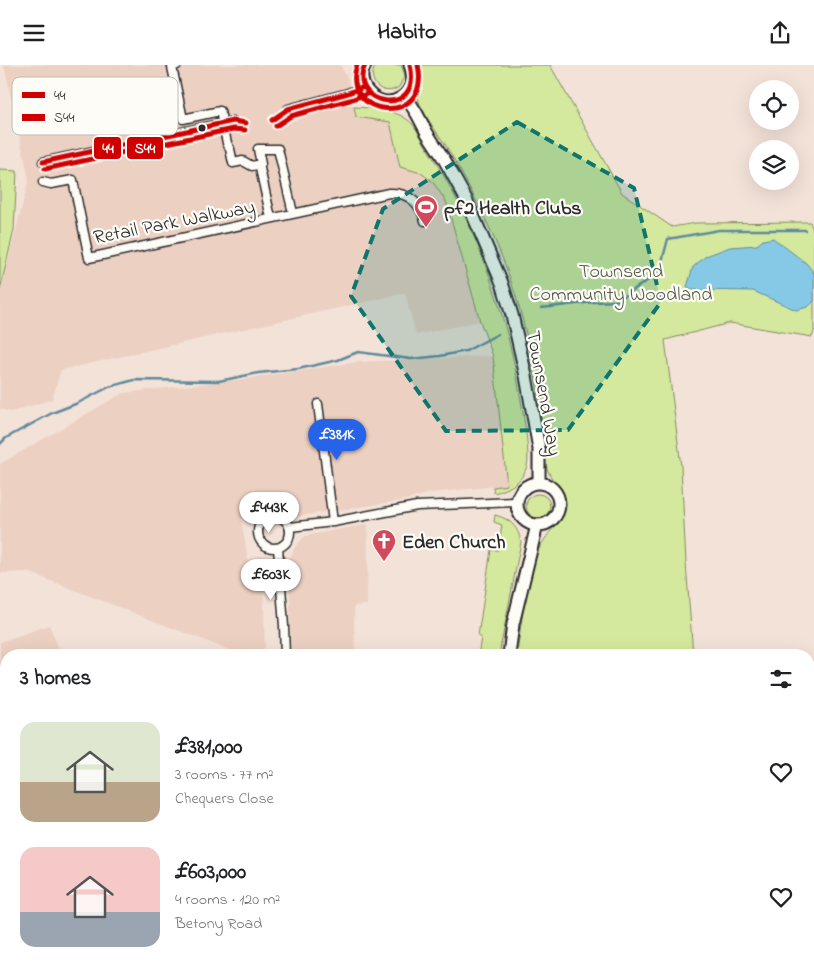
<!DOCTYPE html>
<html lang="en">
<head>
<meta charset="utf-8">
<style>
  body { margin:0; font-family:"Indie Flower",sans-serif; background:#f2f2f2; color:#202124; height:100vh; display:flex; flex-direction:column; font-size:19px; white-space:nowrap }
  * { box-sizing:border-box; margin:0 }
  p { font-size:16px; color:#757577 }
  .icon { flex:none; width:28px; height:28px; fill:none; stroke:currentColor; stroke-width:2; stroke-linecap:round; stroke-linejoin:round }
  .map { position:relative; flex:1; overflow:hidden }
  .side { position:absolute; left:0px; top:584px; width:815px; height:321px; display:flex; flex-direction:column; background:#fff; border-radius:20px 20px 0 0; box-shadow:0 5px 20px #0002 }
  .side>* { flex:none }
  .fabs { position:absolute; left:749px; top:15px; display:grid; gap:10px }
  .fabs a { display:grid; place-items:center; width:50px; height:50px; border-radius:50%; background:#fff; box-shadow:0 5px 20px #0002; font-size:25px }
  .price { position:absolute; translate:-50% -42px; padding:0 11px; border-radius:18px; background:#fff; color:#222; font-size:16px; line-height:32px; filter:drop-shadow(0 1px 2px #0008) }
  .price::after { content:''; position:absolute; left:50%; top:30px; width:15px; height:11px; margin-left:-8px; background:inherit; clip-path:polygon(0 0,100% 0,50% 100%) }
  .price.selected { background:#2563eb; color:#fff }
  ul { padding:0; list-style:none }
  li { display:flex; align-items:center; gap:15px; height:125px; padding:0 20px }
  li span { display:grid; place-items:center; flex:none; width:140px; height:100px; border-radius:15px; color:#555 }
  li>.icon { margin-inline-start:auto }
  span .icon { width:60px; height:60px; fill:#fffc; stroke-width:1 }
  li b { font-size:21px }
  h2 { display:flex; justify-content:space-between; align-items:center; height:60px; padding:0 20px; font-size:21px }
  header { display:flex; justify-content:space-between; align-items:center; height:65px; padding:0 20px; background:#fff; font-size:22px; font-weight:800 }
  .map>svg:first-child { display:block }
  .built { fill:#ecd0c2 }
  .green { fill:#d4e99d; stroke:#808a64 }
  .water { fill:#86c9e7; stroke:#628a9c }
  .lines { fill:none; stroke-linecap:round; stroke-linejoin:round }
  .stream { stroke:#628a9c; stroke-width:2.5 }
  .street-casing { stroke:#2b2b2b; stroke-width:11 }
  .secondary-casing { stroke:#2b2b2b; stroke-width:15 }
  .street { stroke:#fdfcf7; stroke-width:8 }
  .secondary { stroke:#fdfcf7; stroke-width:11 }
  .bus-1-casing { stroke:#fdfcf7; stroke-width:9 }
  .bus-2-casing { stroke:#fdfcf7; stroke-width:9 }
  .bus-1 { stroke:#d00000; stroke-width:5 }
  .bus-2 { stroke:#d00000; stroke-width:5 }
  .marked { fill:#0f766e; fill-opacity:0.2; stroke:#0f766e; stroke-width:4; stroke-dasharray:10 6; stroke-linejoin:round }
  .bus-dot { fill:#2b2b2b; stroke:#fdfcf7; stroke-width:2 }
  .labels { text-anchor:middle; stroke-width:4.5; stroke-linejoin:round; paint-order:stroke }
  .poi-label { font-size:20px; font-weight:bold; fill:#2b2b2b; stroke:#fdfcf7; text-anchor:start }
  .street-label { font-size:20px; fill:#2b2b2b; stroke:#fdfcf7 }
  .park-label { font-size:20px; fill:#555a48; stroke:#fdfcf7 }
  .key { fill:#fdfcf7; stroke:#bebdba; stroke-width:1 }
  .key-label { font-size:14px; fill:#2b2b2b }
  .line-badge { stroke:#fdfcf7; stroke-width:2 }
  .badge-label { font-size:14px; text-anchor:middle; font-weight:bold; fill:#fff }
</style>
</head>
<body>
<header><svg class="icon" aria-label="menu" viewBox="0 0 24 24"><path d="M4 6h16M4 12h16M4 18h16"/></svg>Habito<svg class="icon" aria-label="share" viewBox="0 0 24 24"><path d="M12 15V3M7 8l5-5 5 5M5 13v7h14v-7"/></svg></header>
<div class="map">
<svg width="814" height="904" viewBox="0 0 814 904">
  <rect width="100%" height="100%" fill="#f3e2d8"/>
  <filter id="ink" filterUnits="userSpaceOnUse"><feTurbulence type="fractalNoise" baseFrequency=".02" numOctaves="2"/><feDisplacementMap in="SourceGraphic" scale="10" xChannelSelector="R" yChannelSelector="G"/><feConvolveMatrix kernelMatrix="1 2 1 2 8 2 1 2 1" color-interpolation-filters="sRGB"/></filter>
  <g filter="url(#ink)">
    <!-- built -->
    <path class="built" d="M4 0H340L347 12 356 52 390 57 400 102 421 108 432 116 446 136 480 256 416 270 405 228 61 305 52 334 11 347 0 344V228L29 114Z
      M493 291 507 420 430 428 406 435 298 451 278 442 241 454 248 495 263 505 265 590H242L28 507 0 508V399L123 328 245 314 358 297Z
      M368 459 367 540 354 541 355 590H291L289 496 295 482 305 471Z
      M49 560 61 589 77 584 116 590H6V746H0V577Z
      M29 899H265V904H25Z
      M281 899H508L509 904H282Z"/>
    <!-- green -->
    <path class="green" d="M376 0H401L405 10 399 22C383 33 365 17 376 0Z
      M415 0H550L622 128 672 162 696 158 810 157 814 167V267L812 272 730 258 665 275 681 401 686 498 693 590H517C521 558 526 516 538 486 544 471 562 457 563 441 564 426 549 414 546 400 542 376 542 352 538 328 531 285 520 238 504 197 488 156 467 116 445 79 437 67 428 56 422 44 415 30 417 15 415 0Z
      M354 42C371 43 394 44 408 55 416 61 422 75 427 83 479 164 509 254 523 348 525 360 530 390 527 401 522 417 510 424 494 428L493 422 507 420 493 291 480 256 446 136 432 116 421 108 400 102 390 57 356 52Z
      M0 105 17 106 14 165 0 225Z
      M526 441a12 12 0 1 1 24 0a12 12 0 1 1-24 0Z
      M495 450C510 454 518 461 521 477L499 590H478L481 573 478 571 491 485H498L502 460 494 457Z
      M814 836V849L809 878V837Z
      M508 899H530L531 904H509Z
      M546 899H707L703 904H547Z"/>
    <!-- water -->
    <path class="water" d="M773 173 806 198 814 208V236L808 242 796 245 753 226 694 225 687 222 693 202 706 191 730 182 757 180 763 175Z
      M759 899H786L787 900 784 904H753Z"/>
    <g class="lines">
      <!-- stream -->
      <path class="stream" d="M541 243 594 237 616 236 650 214 660 204 668 174 719 165H805
        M0 379 6 373 52 348 78 338 109 322 134 315 219 316 258 308 298 304 338 295 358 287 411 294 440 291 466 286 498 269
        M809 707H814
        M809 741 814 739"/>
      <!-- street casing -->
      <g class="street-casing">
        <path id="street" d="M177 0 172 2 183 54 220 46 227 78 230 84 233 98 243 96 252 101 261 99 258 84H278L293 148
          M288 44 348 28 364 22
          M43 97 233 56
          M259 99 271 153
          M43 117 51 119 73 115 89 193 389 128C409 127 420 138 425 156
          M318 339 333 457
          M258 467a16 16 0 1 1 32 0a16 16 0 1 1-32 0Z
          M290 462 333 457 417 441 515 437
          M278 483 284 561 285 590
          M0 675 6 677
          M272 899V904"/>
      </g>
      <!-- secondary casing -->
      <g class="secondary-casing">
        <path id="secondary" d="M365 0C360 9 361 18 367 26 387 51 422 29 410 0
          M405 30 417 49 427 68 444 94 466 134 502 218 512 250 526 311 539 384V418
          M517 439a21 21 0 1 1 42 0a21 21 0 1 1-42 0Z
          M509 590 513 559 537 460
          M540 899 541 904"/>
      </g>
      <!-- street -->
      <use href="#street" class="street"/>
      <!-- secondary -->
      <use href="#secondary" class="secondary"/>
      <!-- bus-1 casing -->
      <g class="bus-1-casing">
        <path id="bus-1" d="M365 0C346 40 423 55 410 0
          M272 55 288 44 348 28 364 22
          M43 97 233 56 246 58"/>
      </g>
      <!-- bus-2 casing -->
      <g class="bus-2-casing">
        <path id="bus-2" d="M357 0C339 53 432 63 418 0
          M276 61 291 51 350 35 367 29
          M45 104 233 64 245 65"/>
      </g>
      <!-- bus-1 -->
      <use href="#bus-1" class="bus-1"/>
      <!-- bus-2 -->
      <use href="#bus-2" class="bus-2"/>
    </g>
  </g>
  <!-- marked area -->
  <path class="marked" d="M517 57 634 123 661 237 568 365 446 366 351 231 383 144Z"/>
  <!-- icons -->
  <defs>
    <g id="stadium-pin" transform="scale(1.25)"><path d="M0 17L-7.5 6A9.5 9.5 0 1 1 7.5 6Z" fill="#d1495b" stroke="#fdfcf7"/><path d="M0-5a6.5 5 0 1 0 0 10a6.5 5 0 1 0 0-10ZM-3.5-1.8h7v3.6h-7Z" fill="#fff"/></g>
    <g id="church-pin" transform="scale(1.25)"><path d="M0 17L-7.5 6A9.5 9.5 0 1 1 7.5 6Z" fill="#d1495b" stroke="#fdfcf7"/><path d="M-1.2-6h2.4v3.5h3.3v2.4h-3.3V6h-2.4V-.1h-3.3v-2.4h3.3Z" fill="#fff"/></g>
  </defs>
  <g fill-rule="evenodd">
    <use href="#stadium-pin" x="426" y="142"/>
    <use href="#church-pin" x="384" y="476"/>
  </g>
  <!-- markers -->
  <circle class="bus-dot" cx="202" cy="63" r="4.5"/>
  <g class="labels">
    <!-- poi labels -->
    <g class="poi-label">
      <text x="444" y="149">pf2 Health Clubs</text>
      <text x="402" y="483">Eden Church</text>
    </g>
    <!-- street labels -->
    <g class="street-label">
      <text transform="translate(174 156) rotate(-11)" y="7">Retail Park Walkway</text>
      <text transform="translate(545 328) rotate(80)" y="7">Townsend Way</text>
    </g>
    <!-- park labels -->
    <g class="park-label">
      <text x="621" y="212">Townsend<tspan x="621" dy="23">Community Woodland</tspan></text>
    </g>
  </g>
  <!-- legend -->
  <rect x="12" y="12" width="166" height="58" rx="8" class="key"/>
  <rect x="22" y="27" width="23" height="6" fill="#d00000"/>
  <rect x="22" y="49" width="23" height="7" fill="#d00000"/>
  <g class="key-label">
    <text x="54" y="35">44</text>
    <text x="54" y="57">S44</text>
  </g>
  <g class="line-badge">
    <rect x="126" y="71" width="38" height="24" rx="5" fill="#d00000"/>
    <rect x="93" y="71" width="29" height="24" rx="5" fill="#d00000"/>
  </g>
  <g class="badge-label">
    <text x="145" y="88">S44</text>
    <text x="108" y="88">44</text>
  </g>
</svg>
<div class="fabs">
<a><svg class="icon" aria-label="locate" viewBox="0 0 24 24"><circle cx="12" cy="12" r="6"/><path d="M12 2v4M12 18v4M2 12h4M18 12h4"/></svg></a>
<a><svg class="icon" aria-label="layers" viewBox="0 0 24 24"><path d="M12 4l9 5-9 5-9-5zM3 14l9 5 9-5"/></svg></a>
</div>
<b class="price selected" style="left:337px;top:396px">£381K</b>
<b class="price" style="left:269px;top:469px">£443K</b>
<b class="price" style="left:271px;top:536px">£603K</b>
<section class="side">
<h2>3 homes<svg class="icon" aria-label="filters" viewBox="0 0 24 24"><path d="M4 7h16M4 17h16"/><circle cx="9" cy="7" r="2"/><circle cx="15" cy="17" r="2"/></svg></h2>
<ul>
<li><span style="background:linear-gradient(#dfe7d0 60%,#b9a48a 0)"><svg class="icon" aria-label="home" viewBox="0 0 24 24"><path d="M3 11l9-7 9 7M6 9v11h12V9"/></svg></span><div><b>£381,000</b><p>3 rooms · 77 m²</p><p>Chequers Close</p></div><svg class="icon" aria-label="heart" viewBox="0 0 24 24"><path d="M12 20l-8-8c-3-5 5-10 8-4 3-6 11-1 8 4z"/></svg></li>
<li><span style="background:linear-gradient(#f6c9c9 65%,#9aa5b1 0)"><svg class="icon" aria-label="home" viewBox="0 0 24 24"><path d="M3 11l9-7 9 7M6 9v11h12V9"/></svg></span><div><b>£603,000</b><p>4 rooms · 120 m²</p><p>Betony Road</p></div><svg class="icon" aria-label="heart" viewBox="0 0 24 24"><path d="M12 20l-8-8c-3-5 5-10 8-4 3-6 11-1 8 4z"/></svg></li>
</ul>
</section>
</div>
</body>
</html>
